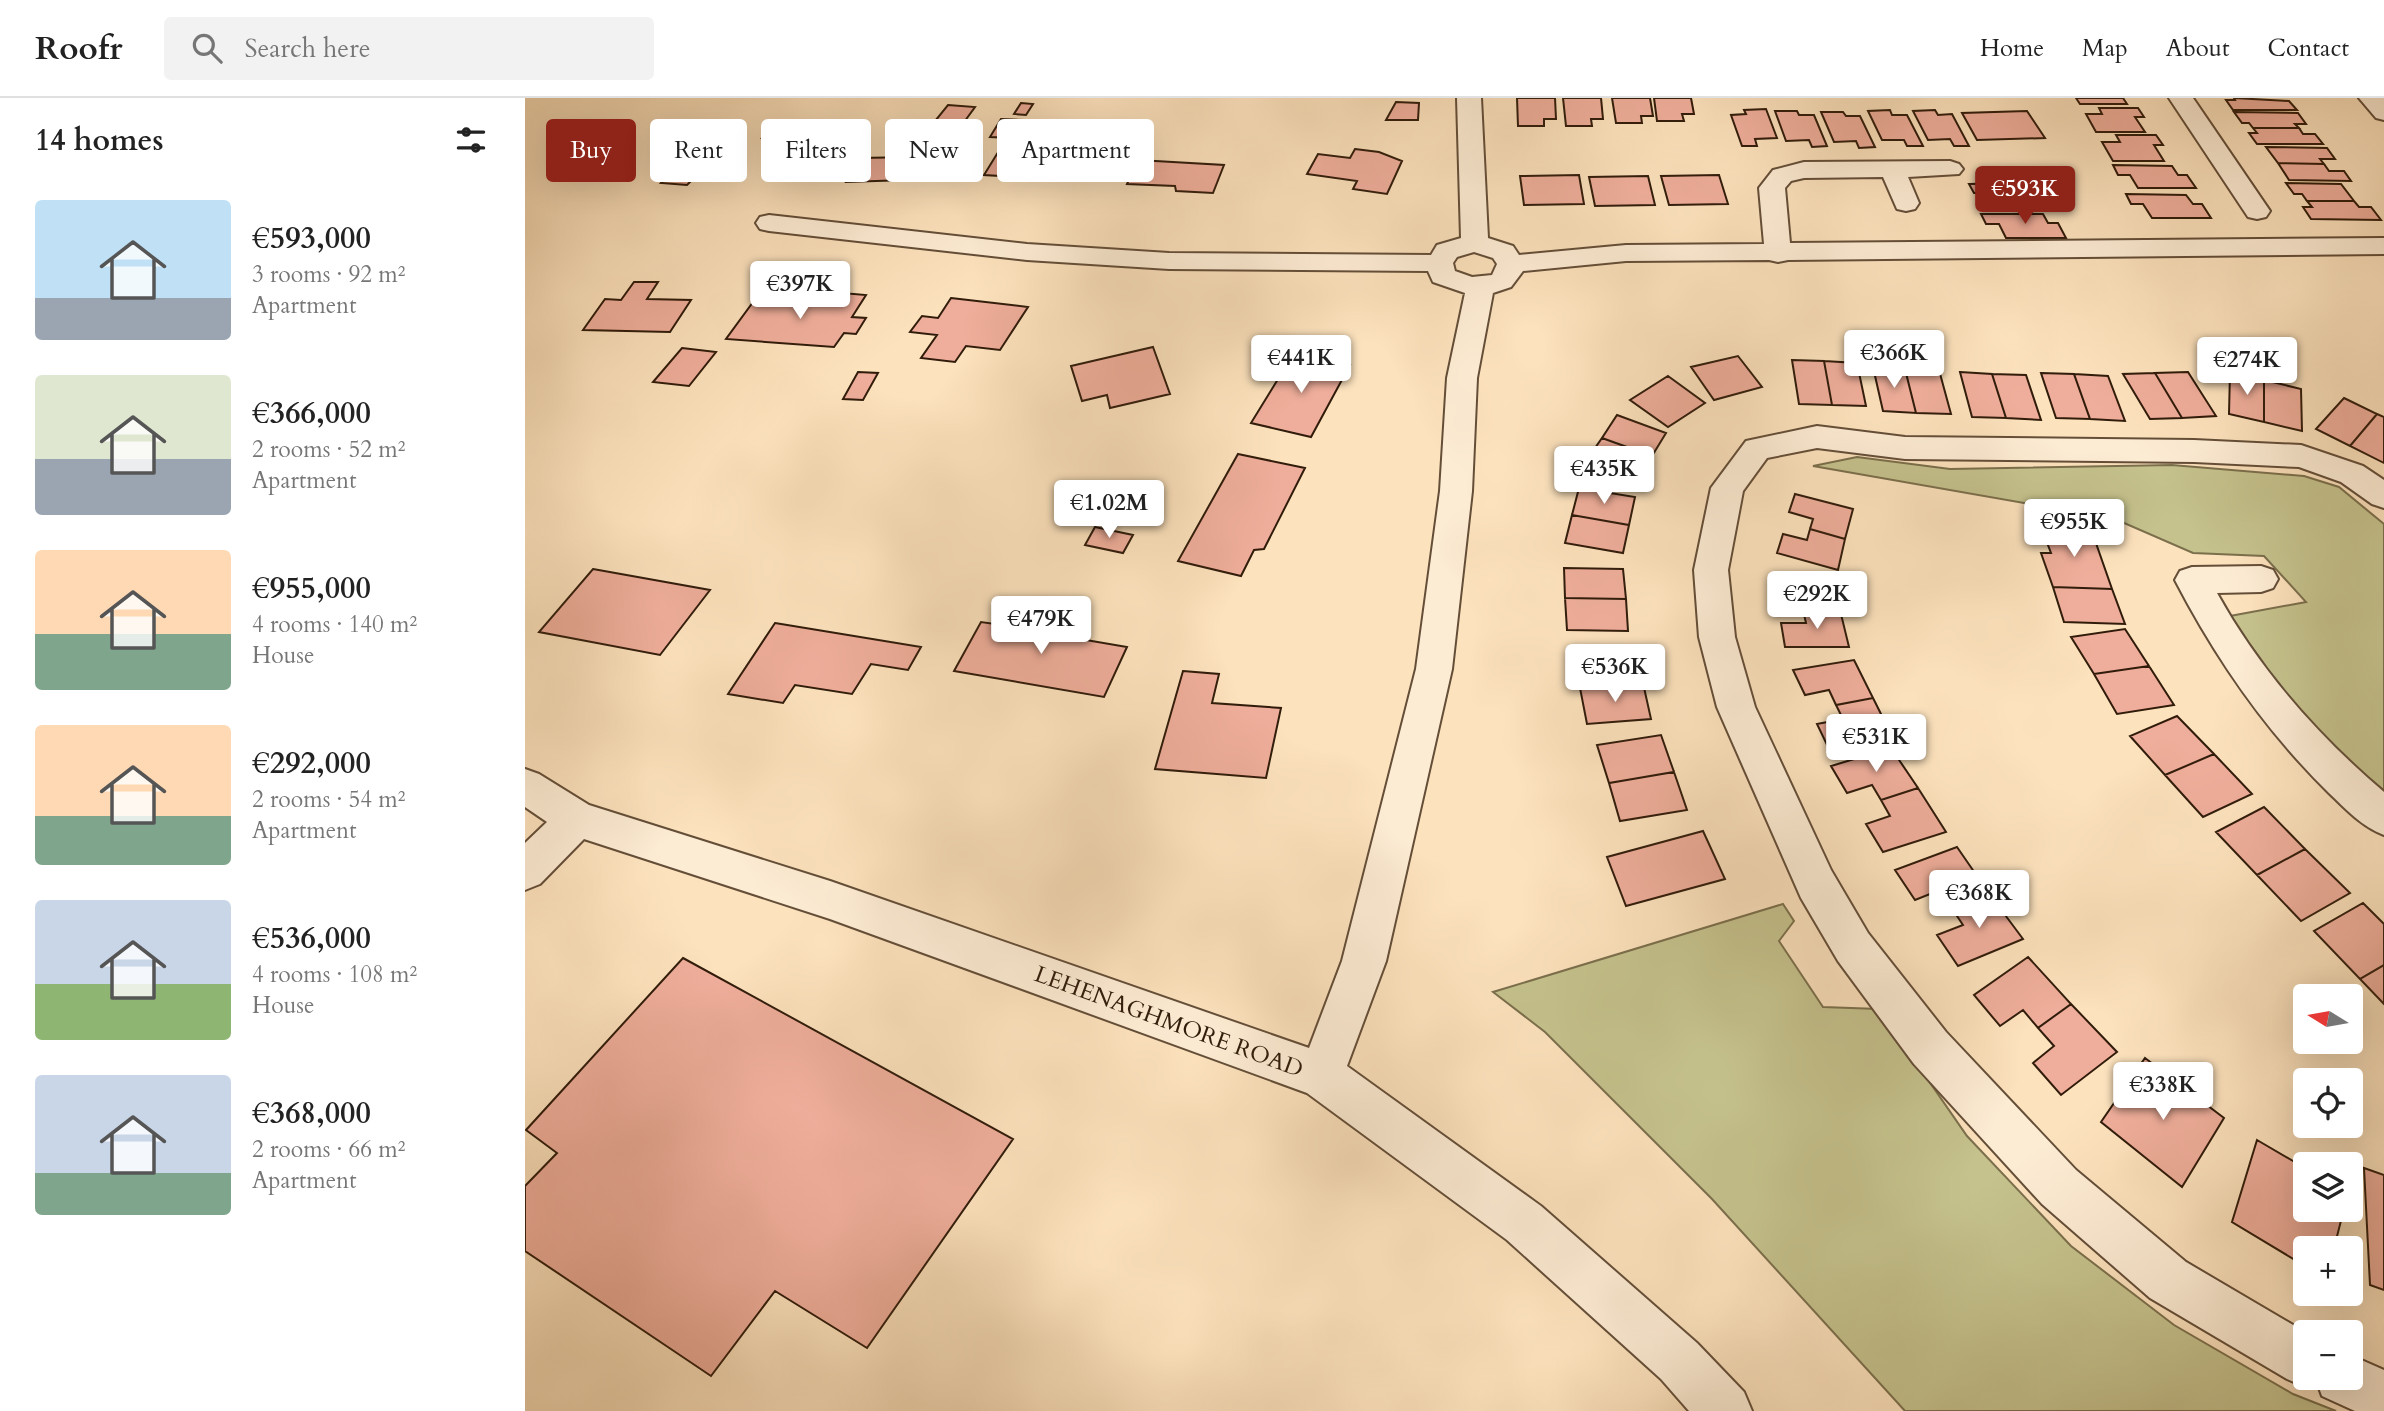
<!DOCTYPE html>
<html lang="en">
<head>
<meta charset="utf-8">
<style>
  body { margin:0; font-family:Cardo,serif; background:#f2f2f2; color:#222; height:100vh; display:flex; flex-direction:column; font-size:26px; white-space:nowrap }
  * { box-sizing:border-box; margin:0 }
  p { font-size:23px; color:#767676 }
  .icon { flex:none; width:38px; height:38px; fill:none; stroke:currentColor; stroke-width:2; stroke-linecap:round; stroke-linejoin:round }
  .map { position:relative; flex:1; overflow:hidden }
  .drawer { display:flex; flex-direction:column; background:#fff; width:525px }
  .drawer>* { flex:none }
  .top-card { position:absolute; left:21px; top:21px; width:665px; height:63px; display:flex; gap:14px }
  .needle { width:46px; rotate:281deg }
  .tools { position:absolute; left:1768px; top:886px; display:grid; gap:14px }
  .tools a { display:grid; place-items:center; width:70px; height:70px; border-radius:7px; background:#fff; box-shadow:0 7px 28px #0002; font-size:35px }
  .price { position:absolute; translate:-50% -60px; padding:0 16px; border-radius:7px; background:#fff; color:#222; font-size:23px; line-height:46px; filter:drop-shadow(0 2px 4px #0008) }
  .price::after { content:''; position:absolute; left:50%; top:42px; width:21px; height:16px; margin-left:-10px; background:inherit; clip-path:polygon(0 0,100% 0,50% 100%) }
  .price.on { background:#8f2418; color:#fff }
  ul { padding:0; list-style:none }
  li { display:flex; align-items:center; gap:21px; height:175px; padding:0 35px }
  li span { display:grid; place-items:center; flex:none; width:196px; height:140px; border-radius:7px; color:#555 }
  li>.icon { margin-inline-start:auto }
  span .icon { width:84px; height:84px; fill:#fffc; stroke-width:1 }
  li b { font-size:30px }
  h2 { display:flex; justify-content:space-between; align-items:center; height:84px; padding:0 35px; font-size:30px }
  .tag { padding:0 24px; border-radius:7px; background:#fff; box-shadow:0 7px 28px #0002; font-size:24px; line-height:63px }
  .tag.on { background:#8f2418; color:#fff }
  header { display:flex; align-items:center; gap:42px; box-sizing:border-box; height:98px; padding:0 35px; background:#fff; border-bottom:2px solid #e0e0e0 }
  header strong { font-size:33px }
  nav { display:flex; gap:38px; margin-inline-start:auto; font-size:24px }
  .search { width:490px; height:63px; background:#f2f2f2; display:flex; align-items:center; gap:18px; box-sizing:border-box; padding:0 24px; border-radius:7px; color:#767676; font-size:26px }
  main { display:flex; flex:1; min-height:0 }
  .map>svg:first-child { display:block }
  .green { fill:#c5c28d; stroke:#7b6f4c; stroke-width:2 }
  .building { fill:#efae9b; stroke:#311c0b; stroke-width:2 }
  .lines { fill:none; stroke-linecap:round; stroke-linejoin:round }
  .minor-casing { stroke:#644e38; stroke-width:4 }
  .minor { fill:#fdecd4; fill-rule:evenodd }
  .labels { text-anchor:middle; stroke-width:6; stroke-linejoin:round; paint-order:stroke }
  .street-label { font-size:23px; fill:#311c0b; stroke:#fdecd4 }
</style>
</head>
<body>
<header>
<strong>Roofr</strong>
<div class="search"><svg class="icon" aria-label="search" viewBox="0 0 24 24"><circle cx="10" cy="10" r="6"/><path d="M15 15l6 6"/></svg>Search here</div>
<nav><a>Home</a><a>Map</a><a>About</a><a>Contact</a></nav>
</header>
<main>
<section class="drawer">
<h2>14 homes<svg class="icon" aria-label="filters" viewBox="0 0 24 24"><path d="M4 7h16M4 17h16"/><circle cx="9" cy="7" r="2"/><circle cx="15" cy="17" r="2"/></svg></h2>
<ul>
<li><span style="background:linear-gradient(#bfe0f5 70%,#9aa5b1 0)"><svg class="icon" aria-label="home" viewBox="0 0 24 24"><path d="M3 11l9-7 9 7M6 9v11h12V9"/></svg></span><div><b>€593,000</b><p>3 rooms · 92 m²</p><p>Apartment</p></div></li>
<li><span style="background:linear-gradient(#dfe7d0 60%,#9aa5b1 0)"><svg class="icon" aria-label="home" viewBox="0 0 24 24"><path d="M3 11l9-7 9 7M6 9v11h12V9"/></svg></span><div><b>€366,000</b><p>2 rooms · 52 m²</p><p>Apartment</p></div></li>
<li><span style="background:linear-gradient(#ffd9b3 60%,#7fa58c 0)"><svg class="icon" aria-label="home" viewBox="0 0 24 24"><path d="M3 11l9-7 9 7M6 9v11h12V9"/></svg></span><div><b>€955,000</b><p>4 rooms · 140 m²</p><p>House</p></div></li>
<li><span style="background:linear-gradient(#ffd9b3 65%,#7fa58c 0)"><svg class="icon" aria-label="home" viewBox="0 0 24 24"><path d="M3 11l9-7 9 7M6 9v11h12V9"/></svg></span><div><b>€292,000</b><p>2 rooms · 54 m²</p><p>Apartment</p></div></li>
<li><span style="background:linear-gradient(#c9d6e8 60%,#8fb573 0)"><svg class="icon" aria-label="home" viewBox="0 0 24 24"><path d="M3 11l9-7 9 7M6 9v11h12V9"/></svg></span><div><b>€536,000</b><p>4 rooms · 108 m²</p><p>House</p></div></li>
<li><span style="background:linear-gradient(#c9d6e8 70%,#7fa58c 0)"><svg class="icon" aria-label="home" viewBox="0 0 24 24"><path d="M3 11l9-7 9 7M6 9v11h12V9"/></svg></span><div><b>€368,000</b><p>2 rooms · 66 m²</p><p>Apartment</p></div></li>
</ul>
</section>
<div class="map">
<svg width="1859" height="1313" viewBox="0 0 1859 1313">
  <rect width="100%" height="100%" fill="#fce2bd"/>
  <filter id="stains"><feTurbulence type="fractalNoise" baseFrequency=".00286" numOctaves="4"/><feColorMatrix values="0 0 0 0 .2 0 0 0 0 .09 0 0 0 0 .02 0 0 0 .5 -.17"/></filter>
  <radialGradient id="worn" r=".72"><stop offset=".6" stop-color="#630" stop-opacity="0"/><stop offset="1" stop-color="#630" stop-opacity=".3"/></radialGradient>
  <!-- green -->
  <path class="green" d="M1332 359 1425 371 1647 367 1779 378 1814 389 1859 426V699L1776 619 1705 518 1781 504 1739 458 1668 455 1590 421 1288 368Z
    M1258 806 1269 823 1254 843 1298 909 1354 911 1442 1038 1546 1148 1649 1227 1768 1296 1811 1313H1380L1187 1101 1020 934 968 894Z"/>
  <!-- building -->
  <path class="building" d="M992 0H1030L1031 21H1019V28H993Z
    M1038 0H1076L1078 21H1066L1067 28H1041Z
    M1087 0H1125L1128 18H1116L1117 25H1091Z
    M1129 0H1166L1169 16H1157L1159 23H1132Z
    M1551 0H1598L1602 6H1555Z
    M1709 0 1764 3 1772 12H1708L1701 2H1710Z
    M871 4 894 5 893 22H861Z
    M496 5 508 6 501 17 489 16Z
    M423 7 450 9 434 31 406 28Z
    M1574 10H1613L1619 19H1610L1620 34H1571L1561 16H1577Z
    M1241 11 1252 40 1230 41 1232 48H1217L1206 17 1221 16 1219 12Z
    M1365 12 1367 17H1382L1398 48H1382L1379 42H1357L1343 13Z
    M1410 12 1413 17 1427 16 1444 48H1429L1425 41 1403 42 1388 13Z
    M1250 13H1272L1274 17H1289L1302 48 1287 49 1284 42 1261 43Z
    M1502 13 1520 40 1452 42 1437 15Z
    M1296 14H1318L1321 18H1335L1350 49 1334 50 1331 43 1309 44Z
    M1709 14 1773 15 1781 26H1770L1774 30H1728L1724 25H1717Z
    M476 21 498 22 488 40 465 39Z
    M251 25 277 27 262 43 237 40Z
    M1728 30H1774L1778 36H1790L1798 46H1732L1724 35H1732Z
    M186 35 211 38 162 87 136 85Z
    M1591 37H1631L1638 47H1629L1639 63H1588L1577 44H1595Z
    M1741 49 1802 50 1810 61H1795L1799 66 1753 65Z
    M475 51 549 56 542 69 532 70 526 81 459 77Z
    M830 51 854 54 877 63 862 96 828 91 832 83 782 76 793 56 825 60Z
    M392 59 382 82 321 84 332 60Z
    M613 62 699 67 688 95 651 93 650 88 602 86Z
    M1753 65 1799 66 1804 73H1819L1826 83 1764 82Z
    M1588 67 1647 68 1653 77H1662L1671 90H1613L1605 77H1593Z
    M1054 77 1059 106 999 107 995 78Z
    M1194 77 1203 106 1144 107 1136 78Z
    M1123 78 1130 107 1070 108 1064 79Z
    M1504 85 1509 94H1518L1526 108 1468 109 1461 95H1449L1444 86Z
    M1761 85 1816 86 1829 103H1782L1777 96H1769Z
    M1601 96 1661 97 1668 106H1677L1686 120H1627L1618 106H1606Z
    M1782 103H1829L1834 109H1846L1856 122 1786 121 1778 109H1787Z
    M1456 116H1518L1523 125H1533L1541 140H1481L1474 126H1461Z
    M109 184H133L122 201 166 202 145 234 58 232 80 201 96 202Z
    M317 195 341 197 327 219 341 220 331 236 319 235 309 249 201 241 231 200 310 205Z
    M426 200 503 209 475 252 441 248 430 264 396 260 412 237 385 234 397 218 413 220Z
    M628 249 645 296 585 310 582 297 557 303 546 268Z
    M157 250 191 254 164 288 128 284Z
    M769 255 825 267 786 339 726 325Z
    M1213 258 1237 289 1189 302 1166 269Z
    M1267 262 1299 263 1307 307 1274 306Z
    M1299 263 1332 265 1341 308 1307 307Z
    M1348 269 1380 271 1391 315 1358 313Z
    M1380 271 1414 272 1426 316 1391 315Z
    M333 274 353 275 338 302 318 301Z
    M1435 274 1467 276 1481 320 1447 319Z
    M1663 274 1691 318 1657 320 1630 275Z
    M1705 274 1739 282V324L1704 316Z
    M1516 275 1549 276 1565 321 1531 320Z
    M1630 275 1657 320 1625 321 1598 276Z
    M1467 276 1501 277 1516 322 1481 320Z
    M1549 276 1583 278 1600 323 1565 321Z
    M1143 278 1180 305 1143 329 1105 302Z
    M1739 282 1776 291 1777 333 1739 324Z
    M1819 300 1852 316 1825 348 1791 331Z
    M1852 316 1859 319V365L1825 348Z
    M1092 317 1141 335 1127 358 1077 340Z
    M1077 340 1127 358 1112 382 1061 363Z
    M713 356 780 370 739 451 729 452 716 478 653 463Z
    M1054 390 1110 399 1104 427 1047 417Z
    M1270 396 1328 411 1320 441 1285 431 1288 421 1264 414Z
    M1047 417 1104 427 1098 455 1040 445Z
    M570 429 608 437 598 455 560 447Z
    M1516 429 1566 431 1587 491 1528 489 1516 455H1526Z
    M1285 431 1320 441 1313 472 1252 455 1258 436 1282 442Z
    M1039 470 1098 471 1101 501 1040 500Z
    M68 471 185 492 135 557 14 534Z
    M1246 477 1308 478 1315 512H1278L1275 499H1251Z
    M1528 489 1587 491 1600 526 1539 524Z
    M1040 500 1101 501 1103 533 1042 532Z
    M494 508 531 514 520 535 602 549 579 599 429 573 456 524 484 528Z
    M1278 512H1315L1324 549H1260L1256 525H1281Z
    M250 525 396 549 383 572 346 566 327 596 270 587 258 605 203 596Z
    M1600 531 1624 568 1569 576 1546 539Z
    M1110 551 1118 585 1055 590 1049 556Z
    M1329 562 1348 600 1311 607 1304 592 1280 597 1268 572Z
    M1624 568 1649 607 1592 616 1569 576Z
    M658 573 694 576 687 605 756 610 741 680 630 671Z
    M1118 585 1126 621 1062 626 1055 590Z
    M1348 600 1368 640 1304 651 1292 626 1318 621 1311 607Z
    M1652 618 1689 656 1640 677 1605 638Z
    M1136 637 1149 674 1084 685 1072 647Z
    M1366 650 1393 690 1356 702 1347 687 1322 695 1306 668Z
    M1689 656 1727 696 1678 719 1640 677Z
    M1149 674 1162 712 1095 723 1084 685Z
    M1393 690 1421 734 1358 754 1341 726 1365 718 1356 702Z
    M1739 709 1780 751 1732 777 1691 734Z
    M1178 733 1200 781 1101 808 1082 759Z
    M1432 749 1463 794 1426 809 1415 792 1390 802 1370 772Z
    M1780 751 1825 795 1776 823 1732 777Z
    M1463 794 1498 841 1433 868 1412 837 1438 827 1426 809Z
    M1838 805 1859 826V867L1835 881 1789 833Z
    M1503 859 1546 906 1513 930 1498 912 1475 928 1449 897Z
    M158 860 488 1041 342 1250 250 1193 186 1278 0 1153V1088L32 1055 1 1032Z
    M1859 867V906L1835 881Z
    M1546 906 1592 954 1536 997 1508 965 1529 948 1513 930Z
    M1620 960 1699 1020 1657 1089 1576 1024Z
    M1732 1042 1780 1070V1111H1819L1809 1150H1780V1168L1707 1124Z
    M1839 1070 1859 1077V1192L1845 1187Z"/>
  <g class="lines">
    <!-- minor casing -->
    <g class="minor-casing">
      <path id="minor" d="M932 0H956L963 140 988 148 994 157 1101 147 1239 146 1234 90 1248 72 1279 64 1425 63 1434 66 1438 71 1434 76 1383 79 1394 105 1390 111 1381 113 1372 111 1358 79 1279 80 1266 83 1260 90 1265 145 1859 140V156L1263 162 1253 164 1244 162 1101 163 998 173 986 189 968 195 952 280 947 393 927 571 861 863 822 968 1016 1108 1172 1245 1219 1294 1227 1313H1164L1136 1281 982 1142 782 995 305 821 59 741 15 786 0 792V745L22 724 0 709V671L14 676 64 707 305 783 784 950 817 863 891 571 915 393 922 280 940 195 908 184 903 173 644 171 502 162 244 133 235 131 231 125 235 119 244 117 502 146 644 155 906 157 912 147 936 140ZM949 154 968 160 972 166 967 177 947 179 930 173 928 165 932 159Z
        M1644 0H1668L1745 113 1741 119 1732 121 1723 119Z
        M1834 0H1859V22L1851 20Z
        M1292 328 1380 339 1669 342 1776 347 1838 368 1859 382V410L1847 406 1816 384 1774 369 1669 364 1380 361 1292 350 1242 360 1218 393 1203 472 1210 539 1230 609 1306 772 1343 835 1421 934 1551 1072 1661 1164 1780 1234V1279H1825V1257L1859 1272V1313H1830L1797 1298 1792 1284 1780 1289 1762 1281 1625 1200 1517 1106 1389 966 1313 863 1276 800 1192 609 1174 539 1169 472 1186 390 1221 343Z
        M1736 468 1748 472 1753 481 1748 490 1736 494 1692 495C1734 571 1793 638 1859 694V737C1837 729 1821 711 1804 695 1740 632 1691 561 1650 482L1655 473 1667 469Z"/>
    </g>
    <!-- minor -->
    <use href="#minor" class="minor"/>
  </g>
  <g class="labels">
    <!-- street labels -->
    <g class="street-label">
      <text transform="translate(644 923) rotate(20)" y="8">LEHENAGHMORE ROAD</text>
    </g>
  </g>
  <rect width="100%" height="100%" filter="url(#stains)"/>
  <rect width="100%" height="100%" fill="url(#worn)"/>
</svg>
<div class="tools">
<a><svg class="needle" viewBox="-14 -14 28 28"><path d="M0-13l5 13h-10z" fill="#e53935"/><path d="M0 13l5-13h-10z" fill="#767676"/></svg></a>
<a><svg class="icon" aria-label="locate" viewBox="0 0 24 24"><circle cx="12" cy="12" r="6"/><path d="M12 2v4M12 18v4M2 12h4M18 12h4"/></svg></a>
<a><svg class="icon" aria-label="layers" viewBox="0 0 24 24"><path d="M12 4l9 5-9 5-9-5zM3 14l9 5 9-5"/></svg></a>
<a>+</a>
<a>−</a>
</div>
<b class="price on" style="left:1500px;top:128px">€593K</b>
<b class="price" style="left:275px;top:223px">€397K</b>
<b class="price" style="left:1369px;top:292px">€366K</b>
<b class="price" style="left:776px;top:297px">€441K</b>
<b class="price" style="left:1722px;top:299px">€274K</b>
<b class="price" style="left:1079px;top:408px">€435K</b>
<b class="price" style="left:584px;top:442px">€1.02M</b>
<b class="price" style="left:1549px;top:461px">€955K</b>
<b class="price" style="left:1292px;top:533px">€292K</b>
<b class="price" style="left:516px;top:558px">€479K</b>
<b class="price" style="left:1090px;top:606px">€536K</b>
<b class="price" style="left:1351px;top:676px">€531K</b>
<b class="price" style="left:1454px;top:832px">€368K</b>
<b class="price" style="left:1638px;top:1024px">€338K</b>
<div class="top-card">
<a class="tag on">Buy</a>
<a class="tag">Rent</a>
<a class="tag">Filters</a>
<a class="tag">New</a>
<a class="tag">Apartment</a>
</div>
</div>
</main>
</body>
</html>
